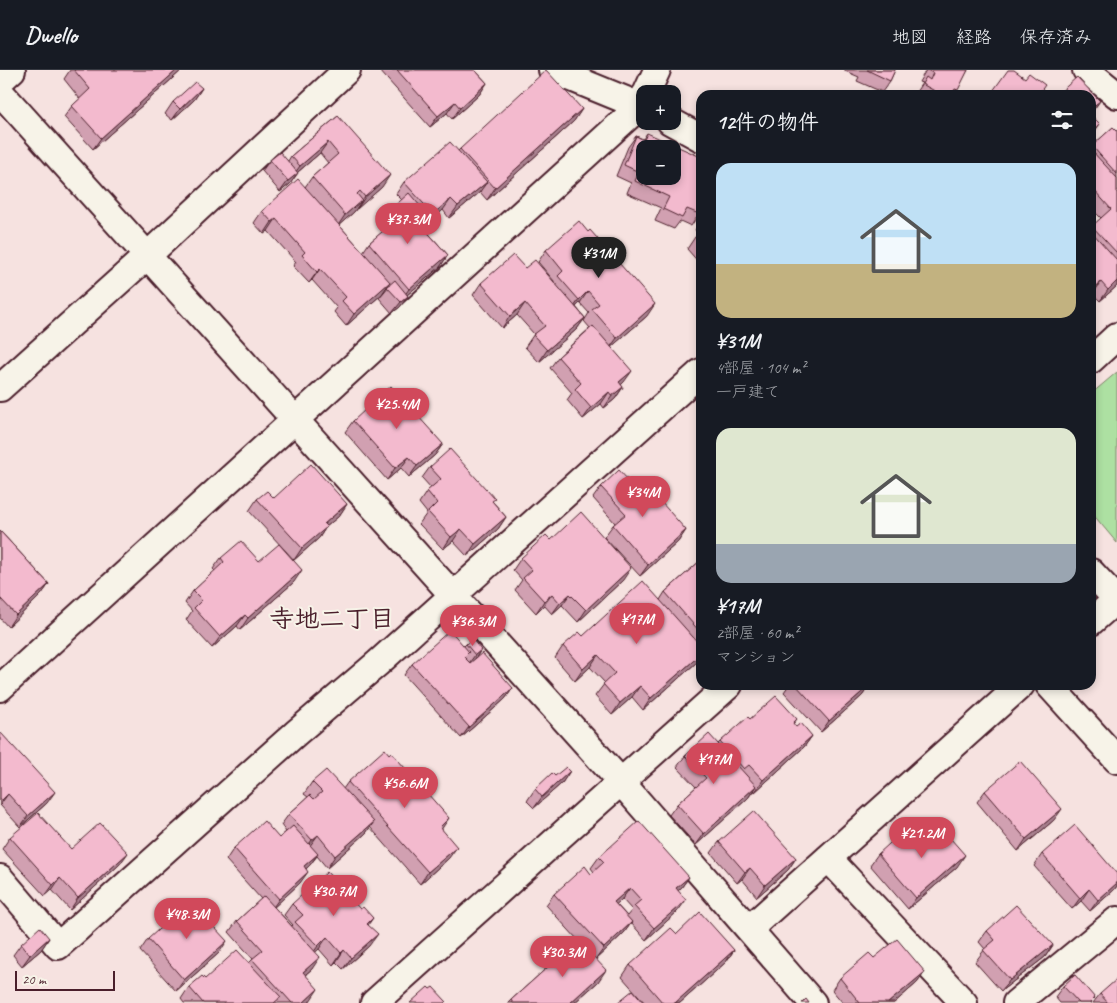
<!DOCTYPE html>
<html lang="ja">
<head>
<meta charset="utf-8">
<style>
  body { margin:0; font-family:Caveat,"Klee One",sans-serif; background:#20242c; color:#f1f3f6; height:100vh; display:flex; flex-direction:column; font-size:19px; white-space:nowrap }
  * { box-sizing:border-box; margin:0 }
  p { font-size:16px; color:#9ea1a6 }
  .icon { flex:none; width:28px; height:28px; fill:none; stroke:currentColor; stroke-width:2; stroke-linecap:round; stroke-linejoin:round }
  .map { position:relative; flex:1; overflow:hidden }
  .panel { position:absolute; left:696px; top:20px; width:400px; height:600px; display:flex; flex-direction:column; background:#171b24; border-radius:15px; box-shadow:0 2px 8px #0003 }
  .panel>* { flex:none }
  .tools { position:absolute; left:636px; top:15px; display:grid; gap:10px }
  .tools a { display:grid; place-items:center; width:45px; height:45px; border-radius:10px; background:#171b24; box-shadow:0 2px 8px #0003; font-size:25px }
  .scale { position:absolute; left:15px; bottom:12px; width:100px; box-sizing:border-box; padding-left:5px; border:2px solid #4a1f2b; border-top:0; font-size:14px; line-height:18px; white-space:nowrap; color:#4a1f2b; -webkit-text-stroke:4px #f7f3e8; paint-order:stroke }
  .price { position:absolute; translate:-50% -42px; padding:0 11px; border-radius:18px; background:#d1495b; color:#fff; font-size:16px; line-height:32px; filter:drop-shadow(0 1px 2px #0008) }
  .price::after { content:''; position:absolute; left:50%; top:30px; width:15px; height:11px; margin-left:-8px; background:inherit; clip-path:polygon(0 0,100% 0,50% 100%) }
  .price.on { background:#222; color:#fff }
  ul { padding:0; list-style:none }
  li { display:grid; align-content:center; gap:10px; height:265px; padding:0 20px }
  li span { display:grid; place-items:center; height:155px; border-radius:15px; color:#555 }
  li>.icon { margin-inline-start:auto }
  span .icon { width:90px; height:90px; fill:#fffc; stroke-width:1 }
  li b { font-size:21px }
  h2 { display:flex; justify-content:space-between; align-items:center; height:60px; padding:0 20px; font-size:21px }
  header { display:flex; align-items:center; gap:30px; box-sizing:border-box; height:70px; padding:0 25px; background:#171b24; border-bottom:1px solid #363941 }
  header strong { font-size:24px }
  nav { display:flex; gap:28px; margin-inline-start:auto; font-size:18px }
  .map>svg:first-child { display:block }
  .green { fill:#ade0a2; stroke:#7c8066 }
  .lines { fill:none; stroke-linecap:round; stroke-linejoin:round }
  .minor-casing { stroke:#4a1f2b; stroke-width:30 }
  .minor { stroke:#f7f3e8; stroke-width:26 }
  .wall { fill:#d1a0b1; stroke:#4a1f2b; fill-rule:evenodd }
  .shaded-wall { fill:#aa8290; stroke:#4a1f2b }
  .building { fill:#f3bace; stroke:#4a1f2b; fill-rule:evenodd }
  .labels { text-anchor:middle; stroke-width:4; stroke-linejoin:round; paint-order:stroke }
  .neighbourhood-label { font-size:25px; font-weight:bold; fill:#4a1f2b; stroke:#f7f3e8 }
</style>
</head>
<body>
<header>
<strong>Dwello</strong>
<nav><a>地図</a><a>経路</a><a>保存済み</a></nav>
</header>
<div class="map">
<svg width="1117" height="933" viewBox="0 0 1117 933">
  <rect width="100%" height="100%" fill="#f6e2e0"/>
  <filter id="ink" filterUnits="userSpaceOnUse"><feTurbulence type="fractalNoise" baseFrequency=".02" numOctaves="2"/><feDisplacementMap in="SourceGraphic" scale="10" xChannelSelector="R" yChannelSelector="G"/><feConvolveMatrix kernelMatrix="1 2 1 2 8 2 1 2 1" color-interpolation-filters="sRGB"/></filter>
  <g filter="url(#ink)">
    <!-- green -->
    <path class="green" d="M1117 302V473L1091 442V324Z"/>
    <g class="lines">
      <!-- minor casing -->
      <g class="minor-casing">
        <path id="minor" d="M552 0 645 38
          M1086 0 1117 25
          M0 11 12 0
          M0 22 621 712 813 933
          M646 24 657 0
          M670 51 701 68
          M1091 290 1117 266
          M0 318 147 186 347 0
          M1091 502 1117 530
          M1091 552 1116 530
          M1049 615 1117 690
          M0 618 640 36 645 25
          M828 788 964 933
          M0 808 58 876 296 663 378 593 701 302
          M749 859 1021 615
          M374 933 729 615
          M1016 933 1117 850"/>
      </g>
      <!-- minor -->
      <use href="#minor" class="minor"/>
    </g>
    <!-- wall -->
    <path class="wall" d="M70 0H182L93 79 64 47 72 36 80 29 64 9Z
      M379 0H475L487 13 479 25 452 49 447 43 430 57Z
      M845 0H895L890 11 882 22 857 11 859 7 845 1Z
      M926 0H968L954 25H914L922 13 919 12Z
      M202 18 194 30 172 50 165 44 173 32Z
      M582 39 574 51 487 130 480 122 449 148 443 140 425 156 416 145 414 147 448 185 440 197 407 225 400 237 392 243 379 228 389 216 388 215 382 224 346 256 334 242 337 238 312 210 309 213 293 196 296 192 268 161 264 164 254 153 262 141 305 117 312 107 328 93 320 83 298 102 290 114 280 122 262 101 270 90 288 91 291 86 338 46 382 117 357 138 354 142 339 155 363 182 369 173 386 159 381 153 389 141 402 130 396 124 404 112 458 81 460 79Z
      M1113 57 1117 61V216L1100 231 1093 224 1091 225V158L1101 148 1091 138V77Z
      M647 63 699 144 691 156 680 151 674 159 655 151 661 138 627 123 631 113 616 106 628 77 636 66 643 69Z
      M701 151V195L687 179 695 167 699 164 695 160Z
      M546 180 647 246 611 277 624 312 621 315 623 317 615 329 604 338 601 334 583 349 567 330 572 323 550 298 558 287 590 258 584 251 589 243 580 233 576 237 585 248 577 259 539 292 525 277 534 264 517 245 502 258 473 225 481 213 525 198 554 212V211L538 192Z
      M353 351 443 374 435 385 409 407 401 398 387 410 345 362Z
      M430 397 493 432 506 447 498 459 467 486 453 471 443 479 419 454 427 443 419 433 427 421 431 418 422 408Z
      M601 417 637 420 686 460 678 472 640 506 604 467 613 455 615 453 593 428Z
      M274 428 347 434 339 446 326 457 319 468 294 490 249 441 257 429Z
      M0 461 49 514 41 525 8 557 0 548Z
      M551 470 623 510 578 552 562 535 552 544 544 535 536 543 515 520 522 510 513 500 521 488Z
      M221 488 259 491 294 512 240 560 237 556 212 578 186 550 192 541 185 533 193 521 215 501 213 499Z
      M701 490V586L697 592 643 640 632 627 612 645 595 626 605 613 590 597 575 611 555 588 563 576 583 566 660 530 665 522Z
      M466 574 481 580 474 590 513 618 505 629 461 668 404 605 412 594 464 576Z
      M789 615H870L862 626 821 662 784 622Z
      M750 649H797L793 654 796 657 812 666 804 677 755 722 754 720 748 728 696 775 669 745 677 734 696 717 677 697 685 686 718 674 720 672Z
      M0 664 47 733 20 757 0 735Z
      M570 701 562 713 534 738 527 731 535 719Z
      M312 712 343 719 348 712 442 759 449 788 420 814 370 757 366 763 327 798 317 786 310 795 306 799 300 813 274 837 292 856 293 855 284 845 292 834 360 839 373 848 368 855 369 876 343 899 336 892 333 895 319 879 315 882 312 899 306 904 310 931 308 933H184L181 929 189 917 205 909 249 893 253 889 229 862 237 851 261 829 226 790 234 778 279 768 286 762 281 755 289 744 308 727 304 724Z
      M985 721 1054 750 1018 781 977 732Z
      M10 767 71 779 120 794 70 840 52 820 45 826 2 779Z
      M919 767 957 797 908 839 870 795 878 784 912 777Z
      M719 772 796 788 788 800 757 827 742 809 737 813 711 783Z
      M1042 784 1117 804V816L1114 820 1090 841 1081 831 1072 839 1034 796Z
      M599 787 689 807 681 818 678 821V841L646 870 631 853 624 863 596 889 598 912 574 933H508L511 930 578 870 546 835 554 824 591 804 594 802 591 798ZM622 829 632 840 627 846 616 834Z
      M987 861 1053 875 1045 887 1001 921 975 892 985 879 979 872Z
      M677 864 734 880 726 892 680 933H645L622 907 630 895Z
      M49 868 41 880 22 896 13 885 21 874Z
      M148 869 219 883 176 921 140 881Z
      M874 888 925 902 917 913 894 933H843L832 920 840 908Z
      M1063 916 1092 933H1060L1055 927Z
      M1100 924 1117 933H1093Z"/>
    <!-- shaded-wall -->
    <path class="shaded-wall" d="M177 0H182L93 79 101 68Z
      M487 13 479 25 452 49 460 38Z
      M202 18 194 30 172 50 180 39Z
      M1100 31 1092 42H1091V38Z
      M455 32 447 43 430 57 438 46Z
      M582 39 574 51 487 130 495 118Z
      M1100 54 1092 65 1091 66V61Z
      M328 72 320 83 292 107 300 96Z
      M298 103 290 114 280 122 288 111Z
      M390 105 382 117 357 139 365 127Z
      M487 112 479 123 449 148 458 136Z
      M451 129 443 140 425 156 433 144Z
      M362 130 354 142 337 157 345 145Z
      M421 137 413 149 412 145Z
      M276 149 268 161 264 164 272 152Z
      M448 185 440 197 401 230 409 219Z
      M320 199 312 210 309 213 317 202Z
      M1117 211V216L1100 231 1108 220Z
      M390 212 382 224 346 256 354 244Z
      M1101 212 1093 224 1091 225V221Z
      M588 221 580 233 571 241 579 230Z
      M408 226 400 237 392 243 401 232Z
      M525 233 517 245 502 258 510 246Z
      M655 234 647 246 609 279 617 268Z
      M585 248 577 259 539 292 547 280Z
      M632 301 624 312 611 324 619 312Z
      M623 317 615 329 604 338 612 326Z
      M609 322 601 334 583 349 591 338Z
      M443 374 435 385 409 407 417 396Z
      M409 387 401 398 387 410 395 398Z
      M347 434 339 446 326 457 319 468 294 490 302 478 324 454Z
      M506 447 498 459 467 486 475 474Z
      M461 459 453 471 443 479 451 467Z
      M686 460 678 472 640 506 648 495Z
      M631 498 623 510 578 552 586 540Z
      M302 500 294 512 240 560 248 548Z
      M49 514 41 525 8 557 16 545Z
      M552 524 544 535 536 543 544 531Z
      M570 524 562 535 552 544 560 533Z
      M245 545 237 556 212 578 220 567Z
      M481 580 473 592 467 596 475 585Z
      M701 584V586L697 592 643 640 651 628Z
      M598 585 590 597 575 611 583 599Z
      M870 615 862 626 821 662 829 651Z
      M640 616 632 627 612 645 620 633Z
      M513 618 505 629 461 668 469 657Z
      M812 666 804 677 755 722 763 710Z
      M570 701 562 713 534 738 542 727Z
      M756 716 748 728 696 775 704 764Z
      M55 722 47 733 20 757 28 746Z
      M8 724 0 735V732Z
      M1062 739 1054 750 1018 781 1026 769Z
      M449 748 441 760 440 757Z
      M374 752 366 763 327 798 335 786Z
      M318 765 309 777 304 781 312 770Z
      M457 777 449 788 420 814 428 802Z
      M128 783 120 794 70 840 78 828Z
      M318 784 310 795 296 808 304 796Z
      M965 785 957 797 908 839 916 828Z
      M796 788 788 800 757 827 765 815Z
      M750 798 742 809 737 813 745 802Z
      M308 802 300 813 271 840 279 829Z
      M689 807 681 818 668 830 676 818Z
      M60 808 52 820 45 826 53 815Z
      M1117 813V816L1114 820 1090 841 1098 830Z
      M630 818 622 829 606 844 614 832Z
      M1089 819 1081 831 1072 839 1080 828Z
      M686 830 678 841 646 870 654 858Z
      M632 852 624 863 596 889 604 878Z
      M378 864 369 876 343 899 351 888Z
      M327 867 319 879 310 887 318 876Z
      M49 868 41 880 22 896 30 885Z
      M227 871 219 883 176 921 184 910Z
      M1053 875 1045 887 1001 921 1010 910Z
      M344 880 336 892 333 895 341 883Z
      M734 880 726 892 680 933H675Z
      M320 887 312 899 295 913 303 902Z
      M606 900 598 912 574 933H570Z
      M925 902 917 913 894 933H888Z
      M318 919 310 931 308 933H303Z"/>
    <!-- building -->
    <path class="building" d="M74 0H177L101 68 72 36 90 19Z
      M397 0H475L487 13 460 38 455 32 438 46Z
      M546 0 582 39 495 118 460 79Z
      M867 0H895L890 11Z
      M927 0H968L958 20 955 19 951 25H942L922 14 926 7 930 10 933 3Z
      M1008 0H1014L1025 8 1029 3 1045 15 1038 25H990Z
      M1077 7 1100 31 1091 38V25H1057Z
      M195 12 202 18 180 39 173 32Z
      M908 22 913 25H906Z
      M1091 45 1100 54 1091 61Z
      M338 46 390 105 365 127 360 121 357 124 362 130 345 145 312 107 338 84 328 72 300 96 291 86Z
      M1113 57 1117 61V104L1092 76Z
      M647 63 701 87V139L699 144 687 139 682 148 663 139 669 127 635 111 639 102 624 95 636 66 644 70ZM645 79H672V106H645Z
      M450 72 487 112 458 136 451 129 433 144 404 112Z
      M1091 80 1117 108V183L1092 156 1111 139 1094 120 1091 122Z
      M280 82 298 103 288 111 270 90Z
      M298 109 390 212 354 244 342 231 346 227 320 199 317 202 302 185 305 182 276 149 272 152 262 141Z
      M409 123 421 137 412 145 448 185 409 219 369 173 396 150 389 141Z
      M579 151 588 162 590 160 655 234 617 268 592 239 599 234 588 221 579 230 558 206 563 201 546 180Z
      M1091 161 1117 190V211L1108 220 1101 212 1091 221Z
      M701 163V174L695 167Z
      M513 185 525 198 535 190 585 248 547 280 533 265 545 256 525 233 510 246 481 213Z
      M395 210 408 226 401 232 387 217Z
      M593 256 632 301 619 312 623 317 612 326 609 322 591 338 575 319 581 313 558 287Z
      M391 316 443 374 417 396 409 387 395 398 353 351Z
      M450 379 495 429 492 431 506 447 475 474 461 459 451 467 428 442 437 433 427 421 441 409 430 397Z
      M311 394 347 434 324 454 327 457 302 478 257 429 267 421 274 428Z
      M619 400 637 420 644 413 686 460 648 495 613 455 626 444 601 417Z
      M581 442 631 498 586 540 570 524 560 533 552 524 544 531 523 508 532 500 521 488 546 465 551 470Z
      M0 461 49 514 16 545 0 528Z
      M241 471 259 491 279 474 302 500 248 548 245 545 220 567 194 538 202 530 193 521 224 492 221 488Z
      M701 490V563L665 522Z
      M643 511 701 576V584L651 628 640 616 620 633 603 614 615 603 598 585 583 599 563 576 579 562 583 566Z
      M450 560 469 582 464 587 470 593 482 583 513 618 469 657 412 594Z
      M472 569 481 580 475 585 466 574Z
      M796 615H870L829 651Z
      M776 626 797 649 793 653 796 657 801 653 812 666 763 710 749 695 744 699 720 672 748 647 750 649Z
      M1 663 55 722 28 746 8 724 0 732V664Z
      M709 664 756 716 704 764 677 734 706 708 685 686Z
      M385 679 389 684 391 682 449 748 440 757 457 777 428 802 348 712Z
      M1020 691 1062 739 1026 769 985 721Z
      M566 697 570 701 542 727 535 719 552 703 555 706Z
      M326 700 374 752 335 786 318 765 312 770 289 744 310 725 314 729 322 722 312 712Z
      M754 741 796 788 765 815 750 798 745 802 719 772Z
      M38 743 71 779 100 753 128 783 78 828 60 808 53 815 10 767Z
      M264 751 279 768 293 756 318 784 304 796 308 802 279 829 234 778Z
      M639 751 689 807 676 818 686 830 654 858 634 836 641 830 630 818 614 832 632 852 604 878 554 824 585 796 591 804 604 792 599 787Z
      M936 752 965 785 916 828 878 784 900 764 916 782 925 774 919 767Z
      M1075 755 1117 804V813L1098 830 1089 819 1080 828 1042 784Z
      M327 802 360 839 363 837 373 848 367 854 378 864 351 888 344 880 341 883 327 867 318 876 295 852 303 845 292 834Z
      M264 826 320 887 303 902 318 919 303 933H292L252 889 263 880 237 851Z
      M190 831 227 871 184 910 148 869Z
      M1016 835 1053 875 1010 910 983 880 995 870 987 861Z
      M700 842 734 880 675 933H663L630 895 671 858 677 864Z
      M40 857 49 868 30 885 21 874Z
      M897 869 925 902 888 933H860L840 908 869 883 874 888Z
      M578 870 606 900 570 933H513L511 930Z
      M237 880 281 927 274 933H203L189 917 202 906 205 909Z
      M1075 905 1095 928 1090 933H1079L1063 916Z
      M1117 909V933H1108L1100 924Z
      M428 917 430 919 433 917 446 931 444 933H410Z
      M633 920 644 933H617Z
      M806 929 809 933H802Z"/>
  </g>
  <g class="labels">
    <!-- neighbourhood labels -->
    <g class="neighbourhood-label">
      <text x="332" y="557">寺地二丁目</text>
    </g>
  </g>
</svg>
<div class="tools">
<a>+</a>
<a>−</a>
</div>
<div class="scale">20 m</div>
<b class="price" style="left:408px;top:175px">¥37.3M</b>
<b class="price on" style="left:599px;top:209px">¥31M</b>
<b class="price" style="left:397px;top:360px">¥25.4M</b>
<b class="price" style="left:643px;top:448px">¥34M</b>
<b class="price" style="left:637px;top:575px">¥17M</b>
<b class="price" style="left:473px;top:577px">¥36.3M</b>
<b class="price" style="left:714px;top:715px">¥17M</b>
<b class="price" style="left:405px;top:739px">¥56.6M</b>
<b class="price" style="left:922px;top:789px">¥21.2M</b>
<b class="price" style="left:334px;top:847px">¥30.7M</b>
<b class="price" style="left:187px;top:870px">¥48.3M</b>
<b class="price" style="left:563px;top:908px">¥30.3M</b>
<section class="panel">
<h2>12件の物件<svg class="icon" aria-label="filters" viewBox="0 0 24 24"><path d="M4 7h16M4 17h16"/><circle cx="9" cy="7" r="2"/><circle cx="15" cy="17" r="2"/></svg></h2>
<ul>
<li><span style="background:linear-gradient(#bfe0f5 65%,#c2b280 0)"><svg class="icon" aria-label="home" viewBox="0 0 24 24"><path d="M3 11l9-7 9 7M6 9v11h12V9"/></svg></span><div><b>¥31M</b><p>4部屋 · 104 m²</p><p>一戸建て</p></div></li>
<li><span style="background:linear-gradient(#dfe7d0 75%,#9aa5b1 0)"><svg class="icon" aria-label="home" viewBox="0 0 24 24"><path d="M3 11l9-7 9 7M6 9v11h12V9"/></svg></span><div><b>¥17M</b><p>2部屋 · 60 m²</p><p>マンション</p></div></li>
</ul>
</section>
</div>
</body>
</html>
